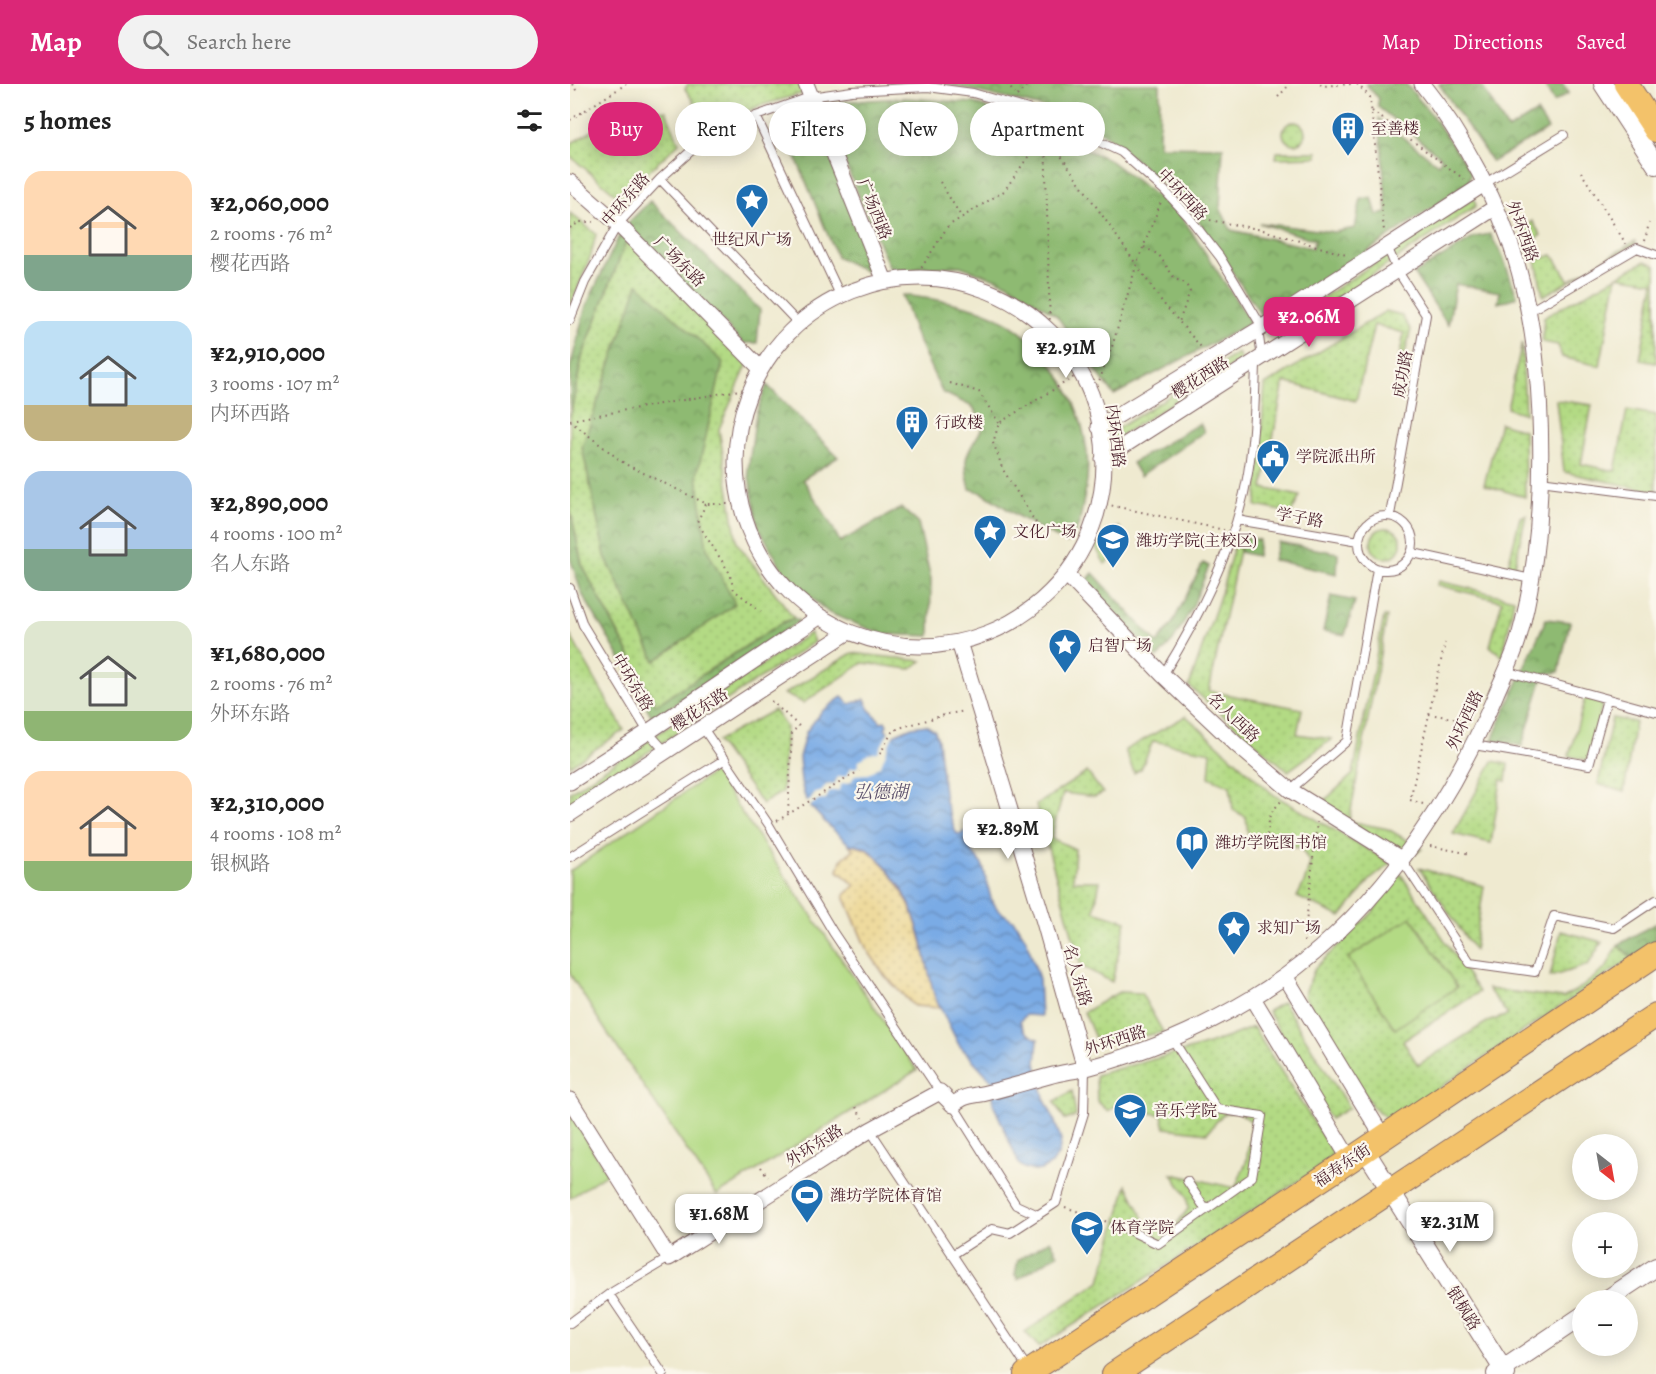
<!DOCTYPE html>
<html lang="en">
<head>
<meta charset="utf-8">
<style>
  body { margin:0; font-family:Alegreya,"Noto Serif SC",serif; background:#f2f2f2; color:#222; height:100vh; display:flex; flex-direction:column; font-size:22px; white-space:nowrap }
  * { box-sizing:border-box; margin:0 }
  p { font-size:20px; color:#767676 }
  .icon { flex:none; width:33px; height:33px; fill:none; stroke:currentColor; stroke-width:2; stroke-linecap:round; stroke-linejoin:round }
  .map { position:relative; flex:1; overflow:hidden }
  .details { display:flex; flex-direction:column; background:#fff; width:570px }
  .details>* { flex:none }
  .banner { position:absolute; left:18px; top:18px; width:570px; height:54px; display:flex; gap:12px }
  .needle { width:39px; rotate:149deg }
  .tools { position:absolute; left:1002px; top:1050px; display:grid; gap:12px }
  .tools a { display:grid; place-items:center; width:66px; height:66px; border-radius:50%; background:#fff; box-shadow:0 3px 15px #0003; font-size:30px }
  .price { position:absolute; translate:-50% -51px; padding:0 14px; border-radius:12px; background:#fff; color:#222; font-size:20px; line-height:39px; filter:drop-shadow(0 2px 3px #0008) }
  .price::after { content:''; position:absolute; left:50%; top:36px; width:18px; height:14px; margin-left:-9px; background:inherit; clip-path:polygon(0 0,100% 0,50% 100%) }
  .price.selected { background:#db2777; color:#fff }
  ul { padding:0; list-style:none }
  li { display:flex; align-items:center; gap:18px; height:150px; padding:0 24px }
  li span { display:grid; place-items:center; flex:none; width:168px; height:120px; border-radius:18px; color:#555 }
  li>.icon { margin-inline-start:auto }
  span .icon { width:72px; height:72px; fill:#fffc; stroke-width:1 }
  li b { font-size:26px }
  h2 { display:flex; justify-content:space-between; align-items:center; height:72px; padding:0 24px; font-size:26px }
  .pill { padding:0 21px; border-radius:27px; background:#fff; box-shadow:0 3px 15px #0003; font-size:21px; line-height:54px }
  .pill.selected { background:#db2777; color:#fff }
  header { display:flex; align-items:center; gap:36px; box-sizing:border-box; height:84px; padding:0 30px; background:#db2777; color:#fff }
  header strong { font-size:28px }
  nav { display:flex; gap:33px; margin-inline-start:auto; font-size:21px }
  .search { width:420px; height:54px; background:#f2f2f2; display:flex; align-items:center; gap:15px; box-sizing:border-box; padding:0 21px; border-radius:33px; color:#767676; font-size:22px }
  main { display:flex; flex:1; min-height:0 }
  .map>svg:first-child { display:block }
  .grass { fill:url(#grass-dots); stroke:#7e7c58; stroke-width:1.5 }
  .forest { fill:url(#forest-crowns); stroke:#6c6c4e; stroke-width:1.5 }
  .sand { fill:url(#sand-dots); stroke:#9c7c64; stroke-width:1.5 }
  .park { fill:#b3da84; stroke:#7e7c58; stroke-width:1.5 }
  .water { fill:url(#water-waves); stroke:#626588; stroke-width:1.5 }
  .pier { fill:#efead0 }
  .lines { fill:none; stroke-linecap:round; stroke-linejoin:round }
  .service-casing { stroke:#846665; stroke-width:10 }
  .minor-casing { stroke:#846665; stroke-width:17 }
  .tertiary-casing { stroke:#846665; stroke-width:20 }
  .primary-casing { stroke:#846665; stroke-width:26 }
  .path { stroke:#846665; stroke-width:2; stroke-dasharray:1.5 4.5; stroke-linecap:butt }
  .service { stroke:#fff; stroke-width:8 }
  .minor { stroke:#fff; stroke-width:15 }
  .tertiary { stroke:#fff; stroke-width:18 }
  .primary { stroke:#f3c26a; stroke-width:24 }
  .labels { text-anchor:middle; stroke-width:4.5; stroke-linejoin:round; paint-order:stroke }
  .poi-label { font-size:16px; fill:#4a1f2b; stroke:#fbf7ec; text-anchor:start }
  .street-label { font-size:16px; fill:#4a1f2b; stroke:#fbf7ec }
  .water-label { font-size:18px; font-style:italic; fill:#5b506c; stroke:#fbf7ec }
</style>
</head>
<body>
<header>
<strong>Map</strong>
<div class="search"><svg class="icon" aria-label="search" viewBox="0 0 24 24"><circle cx="10" cy="10" r="6"/><path d="M15 15l6 6"/></svg>Search here</div>
<nav><a>Map</a><a>Directions</a><a>Saved</a></nav>
</header>
<main>
<section class="details">
<h2>5 homes<svg class="icon" aria-label="filters" viewBox="0 0 24 24"><path d="M4 7h16M4 17h16"/><circle cx="9" cy="7" r="2"/><circle cx="15" cy="17" r="2"/></svg></h2>
<ul>
<li><span style="background:linear-gradient(#ffd9b3 70%,#7fa58c 0)"><svg class="icon" aria-label="home" viewBox="0 0 24 24"><path d="M3 11l9-7 9 7M6 9v11h12V9"/></svg></span><div><b>¥2,060,000</b><p>2 rooms · 76 m²</p><p>樱花西路</p></div></li>
<li><span style="background:linear-gradient(#bfe0f5 70%,#c2b280 0)"><svg class="icon" aria-label="home" viewBox="0 0 24 24"><path d="M3 11l9-7 9 7M6 9v11h12V9"/></svg></span><div><b>¥2,910,000</b><p>3 rooms · 107 m²</p><p>内环西路</p></div></li>
<li><span style="background:linear-gradient(#a9c7e8 65%,#7fa58c 0)"><svg class="icon" aria-label="home" viewBox="0 0 24 24"><path d="M3 11l9-7 9 7M6 9v11h12V9"/></svg></span><div><b>¥2,890,000</b><p>4 rooms · 100 m²</p><p>名人东路</p></div></li>
<li><span style="background:linear-gradient(#dfe7d0 75%,#8fb573 0)"><svg class="icon" aria-label="home" viewBox="0 0 24 24"><path d="M3 11l9-7 9 7M6 9v11h12V9"/></svg></span><div><b>¥1,680,000</b><p>2 rooms · 76 m²</p><p>外环东路</p></div></li>
<li><span style="background:linear-gradient(#ffd9b3 75%,#8fb573 0)"><svg class="icon" aria-label="home" viewBox="0 0 24 24"><path d="M3 11l9-7 9 7M6 9v11h12V9"/></svg></span><div><b>¥2,310,000</b><p>4 rooms · 108 m²</p><p>银枫路</p></div></li>
</ul>
</section>
<div class="map">
<svg width="1086" height="1290" viewBox="0 0 1086 1290">
  <defs>
    <pattern id="grass-dots" width="8" height="8" patternUnits="userSpaceOnUse" patternTransform="scale(1.5)"><rect width="8" height="8" fill="#b3da84"/><path d="M2 2h.1M6 6h.1" fill="none" stroke="#9bbb72" stroke-width="1.8" stroke-linecap="round"/></pattern>
    <pattern id="forest-crowns" width="20" height="18" patternUnits="userSpaceOnUse" patternTransform="scale(1.5)"><rect width="20" height="18" fill="#8eba72"/><path d="M2 6a3 3 0 1 1 6 0M12 15a3 3 0 1 1 6 0" fill="none" stroke="#76975e"/></pattern>
    <pattern id="sand-dots" width="8" height="8" patternUnits="userSpaceOnUse" patternTransform="scale(1.5)"><rect width="8" height="8" fill="#eeda9e"/><path d="M2 2h.1M6 6h.1" fill="none" stroke="#cebb88" stroke-width="1.8" stroke-linecap="round"/></pattern>
    <pattern id="water-waves" width="16" height="10" patternUnits="userSpaceOnUse" patternTransform="scale(1.5)"><rect width="16" height="10" fill="#7aabe5"/><path d="M0 5q4-4 8 0t8 0" fill="none" stroke="#668bba"/></pattern>
  </defs>
  <rect width="100%" height="100%" fill="#fbf7ec"/>
  <filter id="ink" filterUnits="userSpaceOnUse"><feTurbulence type="fractalNoise" baseFrequency=".0167" numOctaves="2"/><feDisplacementMap in="SourceGraphic" scale="12" xChannelSelector="R" yChannelSelector="G"/><feConvolveMatrix kernelMatrix="1 2 1 2 8 2 1 2 1" color-interpolation-filters="sRGB"/></filter>
  <filter id="wash" filterUnits="userSpaceOnUse"><feTurbulence type="fractalNoise" baseFrequency=".008" numOctaves="4" result="noise"/><feDisplacementMap in="SourceGraphic" scale="24" xChannelSelector="R" yChannelSelector="G"/><feGaussianBlur stdDeviation="1.35" result="paint"/><feColorMatrix in="noise" values="0 0 0 0 0 0 0 0 0 0 0 0 0 0 0 0 0 1.4 0 .05"/><feComposite in="paint" operator="in"/></filter>
  <g filter="url(#wash)">
    <rect width="100%" height="100%" fill="#efead0"/>
    <!-- grass -->
    <path class="grass" d="M118 0H231L234 9 189 22 141 44 115 5Z
      M61 24 96 27 109 59 50 114 0 72V60Z
      M713 49a11 11 0 1 1 22 0a11 11 0 1 1-22 0Z
      M707 68H747V73L706 74Z
      M904 114 906 122 713 250 709 242Z
      M0 129 26 150 21 171 0 223Z
      M962 137 971 151 959 160 952 148Z
      M57 155 178 279 149 345 167 459 224 534 210 540 86 621 12 481 0 424V333L12 273Z
      M1065 157 1066 160 973 212 966 176 983 171 999 197Z
      M1075 177 1086 181V279L1070 276 1084 198 1047 192 1030 282 992 273 988 261 972 258 974 233Z
      M816 227 831 231 841 246 833 276 829 275 834 249 804 241 786 317 714 298 693 404 730 412 721 429 686 422 695 301Z
      M952 259 955 330 937 324Z
      M668 269 671 276 543 356 540 349Z
      M986 316 1022 321 1011 380 1045 387 1057 326 1086 331V408L994 388Z
      M930 339 954 346 955 413 914 401Z
      M956 431 944 486 873 473 938 482 950 433Z
      M549 443 560 461 535 480 524 460Z
      M801 459a15 15 0 1 1 30 0a15 15 0 1 1-30 0Z
      M664 462H670L639 607 732 625 727 650 762 655 718 687 619 602 651 509Z
      M869 497 944 515 933 573 920 562 932 517 867 501Z
      M814 532 817 533 779 737 818 745 852 765 839 774 750 723 754 717 783 690Z
      M240 549 244 558 0 720V708Z
      M0 551 54 646 0 682Z
      M282 569 352 577 340 585 293 579 233 619 214 610Z
      M204 626 216 643 212 708 192 720 147 657Z
      M616 632 704 711 821 779 800 796 771 833 727 813 734 799 740 779 731 764 678 751 676 733 663 726 660 702 639 693 641 668 583 657 571 685 564 689 555 666Z
      M1042 634 1065 638 1054 708 1028 700Z
      M923 677 938 680 936 697 931 696 921 759 883 750Z
      M517 688 533 709 525 713 493 709 481 754 505 765 503 797H530L524 827 556 837 542 898 511 882 466 721Z
      M849 784 914 802 904 866Z
      M830 789 909 908 833 957 848 981 917 938 938 931 918 905 993 914 1012 903 1036 884 1048 861 1062 874 820 1037 802 1022 734 912 745 884 803 828Z
      M991 847 1032 858 1018 881 980 893Z
      M549 908 571 909 593 948 528 961 514 928Z
      M713 918 779 1024 760 1035 698 927Z
      M683 943 766 1073 469 1263 455 1248 530 1197 557 1101 576 1139 588 1145 605 1142 618 1125 617 1113 602 1090 665 1104 676 1079 682 1038 667 1027 653 1030 637 1049 595 1044 592 1031 546 1022 538 1027 527 1017 526 991C578 975 633 966 683 943Z
      M502 1007 506 1032 495 1036 484 1018Z"/>
    <!-- forest -->
    <path class="forest" d="M376 0H590L589 62 653 63 650 124 661 146 742 164 745 156 689 139 764 148 785 144 791 115 802 114 807 131 817 129 809 35 868 80 872 74 808 23V14L796 0H836L861 30 901 88 898 99 695 237 617 120 529 46 485 26Z
      M869 0H911L938 46 967 28 978 45 922 78Z
      M974 0H993L999 9 984 18Z
      M334 14 404 19 538 75 610 130 681 239 544 311 486 231 437 199 390 182 321 187 249 19Z
      M240 22 306 184 297 188 267 173 210 35Z
      M80 117 190 226 187 259H173L57 140Z
      M920 150 933 173 947 213 928 219 930 208 886 200 878 241 844 190 905 153Z
      M49 152 57 155 12 273 0 333V284L15 225Z
      M68 200 153 278 127 391 137 465 165 520 85 577 35 472 12 363Z
      M332 211C359 214 387 218 413 227 480 251 530 338 515 409 512 423 510 450 497 459L451 434 413 409 400 405C391 368 397 372 414 341L403 323 372 308 346 252Z
      M197 301 268 373 233 395 262 442 270 458 331 424 348 439 361 495 360 552 312 550 259 529 216 492 188 442 178 387 186 330Z
      M630 339 634 348 570 392 562 379Z
      M0 424 12 481 86 621 210 540 224 534 229 537 83 635 55 582 12 510 0 474Z
      M673 453 689 456 687 472 669 468Z
      M708 458 768 469 767 490 703 476Z
      M633 479 639 482 622 524 603 557 587 574 515 499 523 489 587 559 602 540Z
      M761 512 785 517 775 551 753 547Z
      M976 535 1000 538 989 588 974 590 952 662 922 656Z
      M1086 839V857L1062 874 1048 861Z
      M480 1156 488 1170 448 1195 445 1190 448 1176Z"/>
    <!-- sand -->
    <path class="sand" d="M279 760C300 765 307 771 320 789 341 816 349 846 357 879 361 895 363 909 370 924L344 922 315 892 296 864 274 812 285 801 268 787 271 776 283 766Z"/>
    <!-- park -->
    <path class="park" d="M1015 614 1033 618 1018 676 999 672Z
      M144 688 347 986 147 1111 30 938 0 890V787Z
      M841 833 887 903 825 945 778 874Z
      M0 1029 37 1089 0 1114Z"/>
    <!-- water -->
    <path class="water" d="M272 613 280 620 295 615 300 626 311 638 315 637 317 641 315 644 321 652 342 643 356 641 365 647 368 656 375 717 386 749 390 750 395 747 398 751 394 757 413 782 421 815 428 826 444 837 456 855 469 895 471 932 456 931 450 937C453 947 458 951 468 955L466 979 474 1014 484 1035 491 1056 489 1069 482 1080 471 1086 464 1087 454 1084 449 1080 423 1019 424 999 389 961 364 911 351 854 342 825 331 803 311 777 297 764 279 760 258 741 241 723 235 713 231 698 229 673 236 648 251 628Z"/>
    <!-- pier -->
    <path class="pier" d="M319 647 324 649 311 681 298 690 285 691 281 698 272 700 268 707H260L256 715 248 716 238 724 235 718 241 715 244 708H251L256 701 264 700 268 693 276 692 280 684 287 683 289 677 298 670 308 668Z"/>
  </g>
  <g filter="url(#ink)">
    <g class="lines">
      <!-- service casing -->
      <g class="service-casing">
        <path id="service" d="M186 32 271 213
          M90 95 230 241
          M914 100 994 51
          M817 162 827 186 856 231 820 431
          M958 228 1067 164 1086 171
          M0 236 15 198 48 140 90 95 132 57 186 32 240 13 282 7 358 3 403 9 458 25 551 68 595 107 618 132 650 173 692 243
          M688 246 692 274
          M970 397 1086 412
          M789 459a27 27 0 1 1 54 0a27 27 0 1 1-54 0Z
          M667 436 789 457
          M843 469 961 495
          M0 504 13 541 78 648 96 668
          M935 587 1086 628
          M593 591C631 530 666 461 678 389 684 352 685 315 686 279
          M133 644 199 741 263 848 370 1008
          M904 661 1019 681 1037 615
          M720 706 777 657 807 485
          M0 773 155 675
          M832 776 900 879 965 888 984 832 1044 844 1086 816
          M383 1021 446 1121 468 1131
          M300 1046 458 1285
          M617 1097 636 1126
          M552 1143 588 1160 682 1093 692 1032 647 1025 603 956
          M382 1171 422 1145 440 1149 486 1119 514 1029 515 985
          M39 1210 93 1290
          M0 1239 39 1210 99 1174"/>
      </g>
      <!-- minor casing -->
      <g class="minor-casing">
        <path id="minor" d="M236 0 315 197
          M0 98 48 140 190 284
          M166 378a184 184 0 1 1 368 0a184 184 0 1 1-368 0Z
          M529 343 688 246 914 100
          M533 375 926 123
          M496 490 593 591 667 661 720 706 831 775
          M389 558 474 838 515 985
          M0 698 78 648 249 533
          M0 730 277 549
          M715 892 813 1053
          M683 914 780 1076
          M0 1016 99 1174 300 1046 370 1008 383 1021C398 1009 402 1013 420 1008 440 1003 460 997 479 992 493 988 506 987 520 983 577 968 632 944 682 914 795 846 876 729 926 610 934 591 944 572 949 553 978 449 978 291 949 187 932 124 893 51 852 0"/>
      </g>
      <!-- tertiary casing -->
      <g class="tertiary-casing">
        <path id="tertiary" d="M1033 0 1086 81
          M795 1066 936 1290
          M1036 1216 1086 1183
          M926 1290 1012 1232"/>
      </g>
      <!-- primary casing -->
      <g class="primary-casing">
        <path id="primary" d="M1056 0 1086 46
          M456 1290 780 1076 1086 870
          M544 1290 1086 931"/>
      </g>
      <!-- path -->
      <path class="path" d="M2 0 8 9
        M437 0 445 10
        M750 0 752 2 781 0
        M787 0 800 13 814 147
        M447 12 458 0
        M708 13 720 0
        M802 27 894 95
        M0 36 56 0
        M471 43 593 219 631 263
        M475 48 480 245
        M1011 88 1056 160
        M370 98 392 134
        M634 135 693 146 776 171
        M0 144 10 138H24
        M1075 157 1079 139
        M574 163 589 171 605 195 615 199 620 207 609 238
        M345 194 378 142 434 107 475 49
        M380 299 409 308 429 339
        M523 313 542 263 567 179 591 118
        M0 336 181 304
        M0 337 55 380 137 420H169
        M530 419 654 446
        M136 420 127 438 159 488 164 506 191 527
        M466 439 432 384 428 371 423 359 429 339 512 288
        M201 617 229 642 222 648 218 730
        M859 630 899 637
        M310 670 322 648 329 644 378 630 395 627
        M853 720 840 716 875 559
        M207 737 289 687
        M697 751 700 730 712 716
        M860 762 901 770
        M734 858 747 738
        M286 1023 292 1034
        M191 1083 198 1093
        M495 1123 543 1140"/>
      <!-- service -->
      <use href="#service" class="service"/>
      <!-- minor -->
      <use href="#minor" class="minor"/>
      <!-- tertiary -->
      <use href="#tertiary" class="tertiary"/>
      <!-- primary -->
      <use href="#primary" class="primary"/>
    </g>
  </g>
  <!-- icons -->
  <defs>
    <g id="building-pin" transform="scale(1.725)"><path d="M0 17L-7.5 6A9.5 9.5 0 1 1 7.5 6Z" fill="#1f6fb2" stroke="#fbf7ec"/><path d="M-4-6H4V6H1V3H-1V6H-4ZM-2.5-4.3h1.7v1.8h-1.7ZM.8-4.3h1.7v1.8H.8ZM-2.5-1h1.7V.8h-1.7ZM.8-1h1.7V.8H.8Z" fill="#fff"/></g>
    <g id="sight-pin" transform="scale(1.725)"><path d="M0 17L-7.5 6A9.5 9.5 0 1 1 7.5 6Z" fill="#1f6fb2" stroke="#fbf7ec"/><path d="M0-6L1.8-2.2L6-1.7L2.9 1.2L3.7 5.4L0 3.3L-3.7 5.4L-2.9 1.2L-6-1.7L-1.8-2.2Z" fill="#fff"/></g>
    <g id="civic-pin" transform="scale(1.725)"><path d="M0 17L-7.5 6A9.5 9.5 0 1 1 7.5 6Z" fill="#1f6fb2" stroke="#fbf7ec"/><path d="M-.6-6.5H3V-4.5H.6V-3L4-1V1h2V6H-6V1h2V-1L-.6-3ZM-1.2 2.5V6h2.4V2.5Z" fill="#fff"/></g>
    <g id="university-pin" transform="scale(1.725)"><path d="M0 17L-7.5 6A9.5 9.5 0 1 1 7.5 6Z" fill="#1f6fb2" stroke="#fbf7ec"/><path d="M0-5L7-2L0 1L-7-2ZM-4 1L0 2.5L4 1V4Q0 6-4 4Z" fill="#fff"/></g>
    <g id="library-pin" transform="scale(1.725)"><path d="M0 17L-7.5 6A9.5 9.5 0 1 1 7.5 6Z" fill="#1f6fb2" stroke="#fbf7ec"/><path d="M-6-4Q-3-5.5-.7-3.5V5Q-3 3-6 4ZM6-4Q3-5.5 .7-3.5V5Q3 3 6 4Z" fill="#fff"/></g>
    <g id="stadium-pin" transform="scale(1.725)"><path d="M0 17L-7.5 6A9.5 9.5 0 1 1 7.5 6Z" fill="#1f6fb2" stroke="#fbf7ec"/><path d="M0-5a6.5 5 0 1 0 0 10a6.5 5 0 1 0 0-10ZM-3.5-1.8h7v3.6h-7Z" fill="#fff"/></g>
  </defs>
  <g fill-rule="evenodd">
    <use href="#building-pin" x="778" y="44"/>
    <use href="#sight-pin" x="182" y="116"/>
    <use href="#building-pin" x="342" y="338"/>
    <use href="#civic-pin" x="703" y="372"/>
    <use href="#sight-pin" x="420" y="447"/>
    <use href="#university-pin" x="543" y="456"/>
    <use href="#sight-pin" x="495" y="561"/>
    <use href="#library-pin" x="622" y="758"/>
    <use href="#sight-pin" x="664" y="843"/>
    <use href="#university-pin" x="560" y="1026"/>
    <use href="#stadium-pin" x="237" y="1111"/>
    <use href="#university-pin" x="517" y="1143"/>
  </g>
  <g class="labels">
    <!-- poi labels -->
    <g class="poi-label">
      <text x="801" y="50">至善楼</text>
      <text x="182" y="161" text-anchor="middle">世纪风广场</text>
      <text x="365" y="344">行政楼</text>
      <text x="726" y="378">学院派出所</text>
      <text x="443" y="453">文化广场</text>
      <text x="566" y="462">潍坊学院(主校区)</text>
      <text x="518" y="567">启智广场</text>
      <text x="645" y="764">潍坊学院图书馆</text>
      <text x="687" y="849">求知广场</text>
      <text x="583" y="1032">音乐学院</text>
      <text x="260" y="1117">潍坊学院体育馆</text>
      <text x="540" y="1149">体育学院</text>
    </g>
    <!-- street labels -->
    <g class="street-label">
      <text transform="translate(613 110) rotate(47)" y="6">中环西路</text>
      <text transform="translate(55 115) rotate(-49)" y="6">中环东路</text>
      <text transform="translate(305 125) rotate(68)" y="6">广场西路</text>
      <text transform="translate(953 147) rotate(70)" y="6">外环西路</text>
      <text transform="translate(110 177) rotate(45)" y="6">广场东路</text>
      <text transform="translate(832 290) rotate(-80)" y="6">成功路</text>
      <text transform="translate(630 293) rotate(-32)" y="6">樱花西路</text>
      <text transform="translate(546 352) rotate(83)" y="6">内环西路</text>
      <text transform="translate(730 433) rotate(10)" y="6">学子路</text>
      <text transform="translate(63 598) rotate(59)" y="6">中环东路</text>
      <text transform="translate(129 625) rotate(-33)" y="6">樱花东路</text>
      <text transform="translate(664 633) rotate(43)" y="6">名人西路</text>
      <text transform="translate(894 636) rotate(-65)" y="6">外环西路</text>
      <text transform="translate(508 891) rotate(74)" y="6">名人东路</text>
      <text transform="translate(545 956) rotate(-18)" y="6">外环西路</text>
      <text transform="translate(244 1061) rotate(-32)" y="6">外环东路</text>
      <text transform="translate(772 1081) rotate(-34)" y="6">福寿东街</text>
      <text transform="translate(894 1224) rotate(58)" y="6">银枫路</text>
    </g>
    <!-- water labels -->
    <g class="water-label">
      <text x="311" y="714">弘德湖</text>
    </g>
  </g>
</svg>
<div class="tools">
<a><svg class="needle" viewBox="-14 -14 28 28"><path d="M0-13l5 13h-10z" fill="#e53935"/><path d="M0 13l5-13h-10z" fill="#767676"/></svg></a>
<a>+</a>
<a>−</a>
</div>
<b class="price selected" style="left:739px;top:264px">¥2.06M</b>
<b class="price" style="left:496px;top:295px">¥2.91M</b>
<b class="price" style="left:438px;top:776px">¥2.89M</b>
<b class="price" style="left:149px;top:1161px">¥1.68M</b>
<b class="price" style="left:880px;top:1169px">¥2.31M</b>
<div class="banner">
<a class="pill selected">Buy</a>
<a class="pill">Rent</a>
<a class="pill">Filters</a>
<a class="pill">New</a>
<a class="pill">Apartment</a>
</div>
</div>
</main>
</body>
</html>
